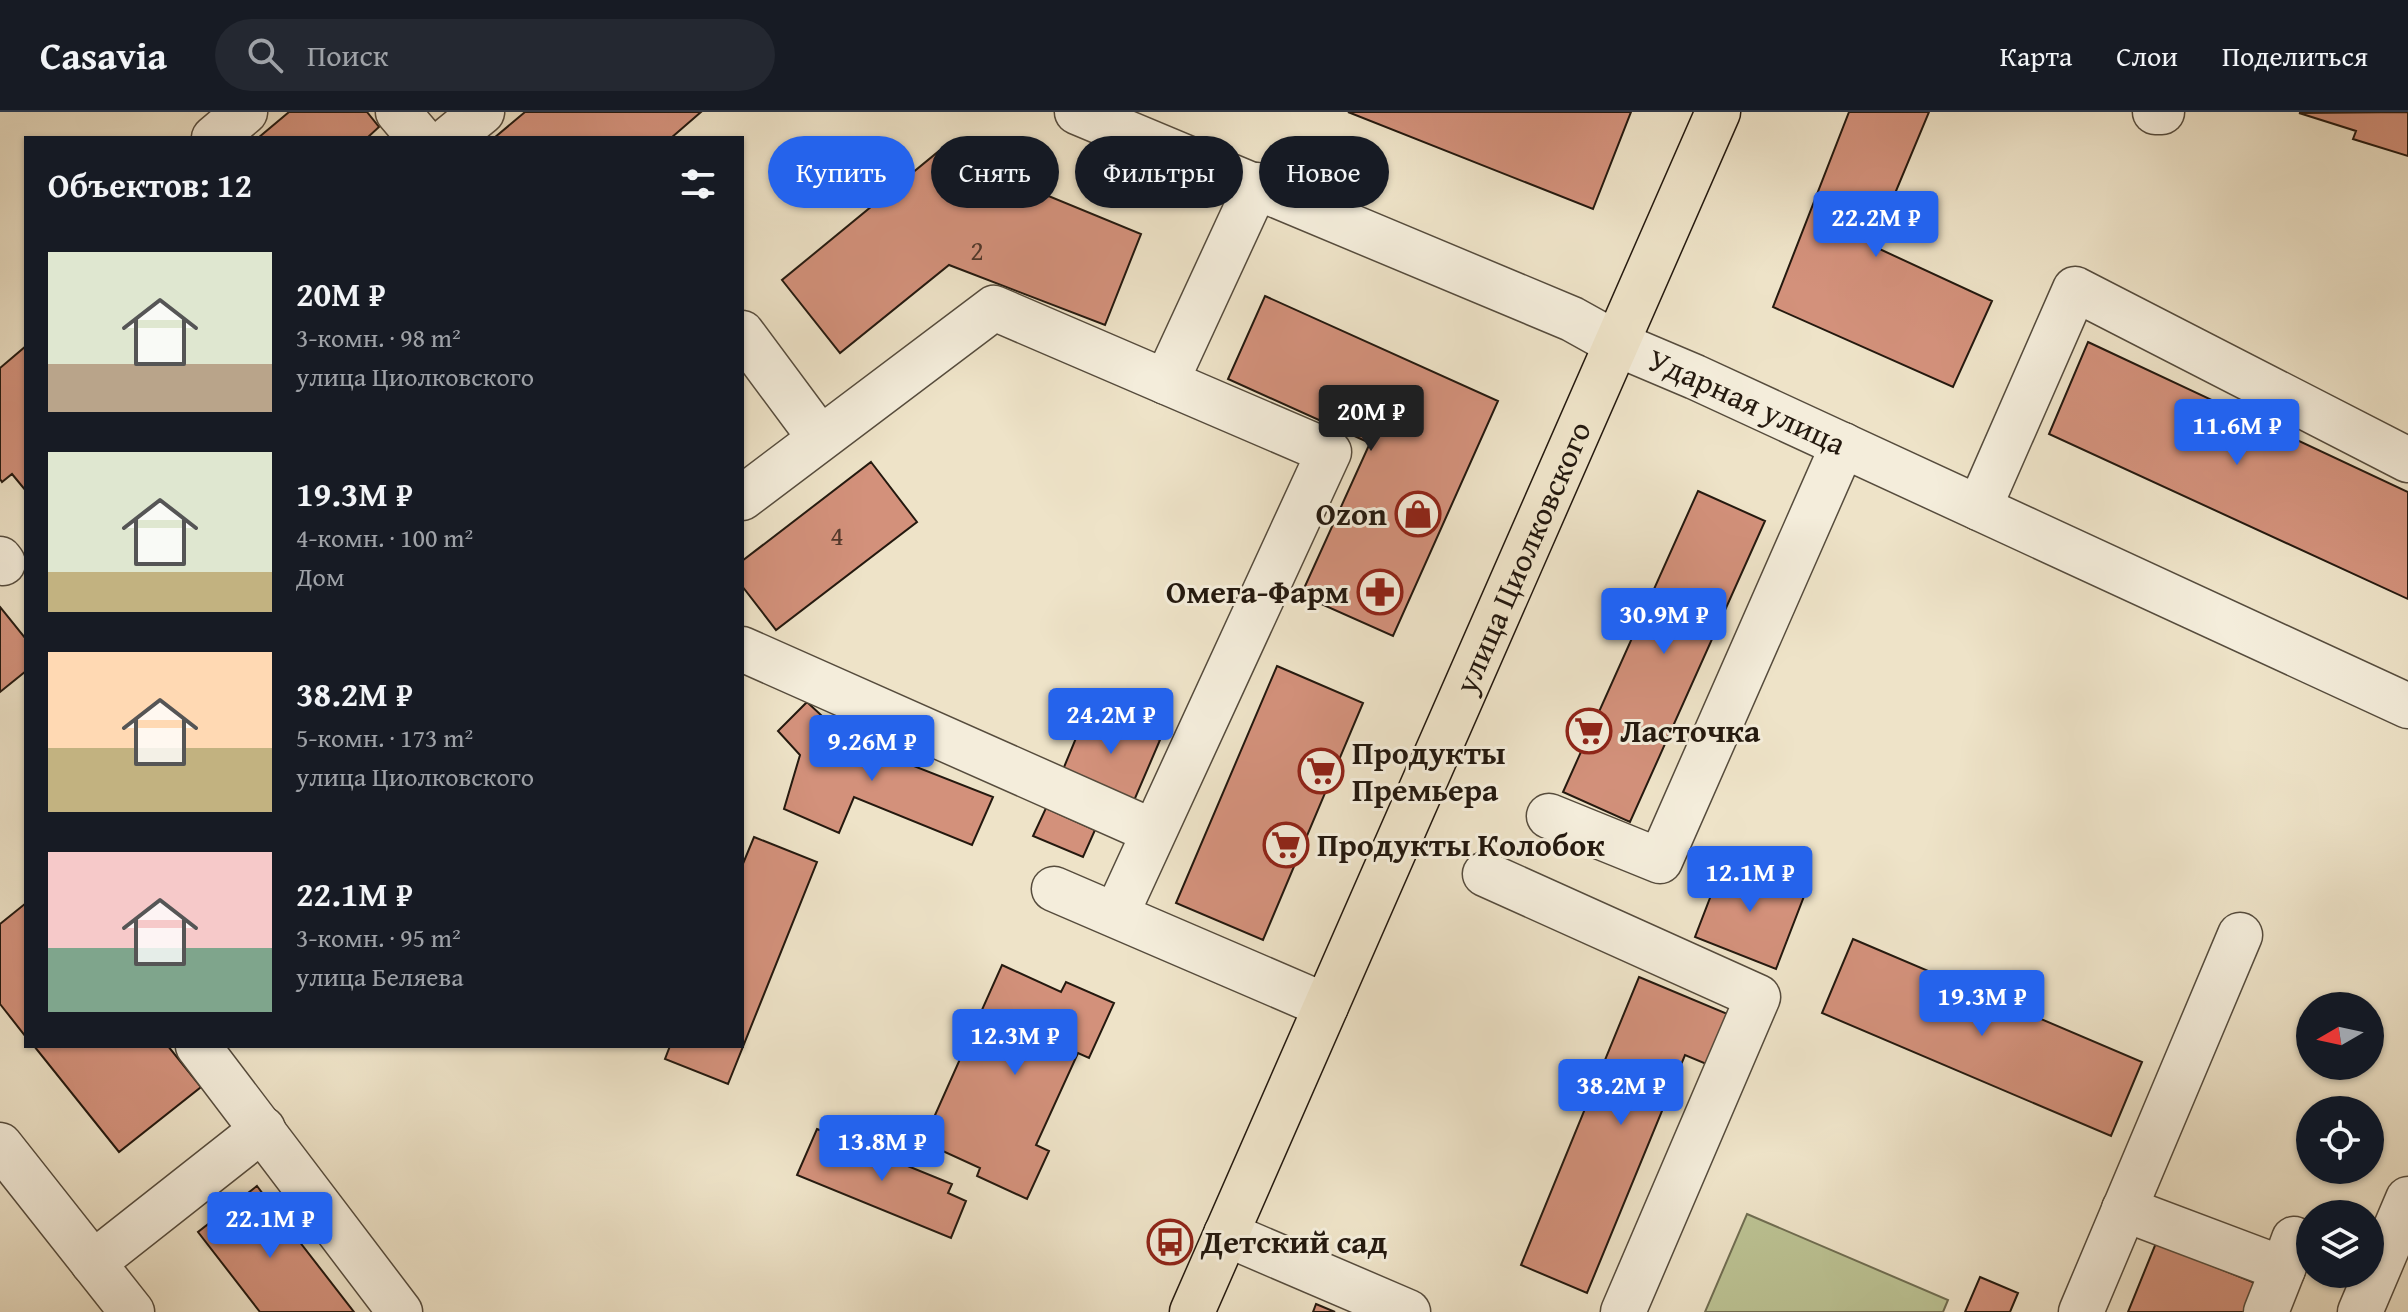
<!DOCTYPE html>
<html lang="ru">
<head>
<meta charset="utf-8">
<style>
  body { margin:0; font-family:"Gentium Book Plus",serif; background:#242831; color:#f1f3f6; height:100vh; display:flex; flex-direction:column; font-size:30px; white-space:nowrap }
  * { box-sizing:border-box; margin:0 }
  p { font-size:26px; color:#9ea1a6 }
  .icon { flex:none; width:44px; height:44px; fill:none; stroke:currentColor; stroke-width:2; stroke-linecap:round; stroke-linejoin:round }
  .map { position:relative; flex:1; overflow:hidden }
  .drawer { position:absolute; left:24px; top:24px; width:720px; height:912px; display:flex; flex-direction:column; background:#171b24; border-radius:0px; box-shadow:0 2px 6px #0004 }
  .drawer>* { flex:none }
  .banner { position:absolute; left:768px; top:24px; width:760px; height:72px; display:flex; gap:16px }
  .needle { width:52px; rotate:261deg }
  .fabs { position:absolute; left:2296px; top:880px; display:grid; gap:16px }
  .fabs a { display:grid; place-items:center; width:88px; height:88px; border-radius:50%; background:#171b24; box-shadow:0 2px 6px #0004; font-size:40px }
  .price { position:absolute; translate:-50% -68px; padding:0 18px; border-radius:8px; background:#2563eb; color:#fff; font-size:26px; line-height:52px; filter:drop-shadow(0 2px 4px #0008) }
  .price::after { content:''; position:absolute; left:50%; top:48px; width:24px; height:18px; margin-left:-12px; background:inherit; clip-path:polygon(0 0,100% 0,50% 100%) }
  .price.active { background:#222; color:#fff }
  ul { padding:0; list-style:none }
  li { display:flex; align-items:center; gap:24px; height:200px; padding:0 24px }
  li span { display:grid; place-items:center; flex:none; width:224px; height:160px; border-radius:0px; color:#555 }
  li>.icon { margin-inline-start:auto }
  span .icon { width:96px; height:96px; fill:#fffc; stroke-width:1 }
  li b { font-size:34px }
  h2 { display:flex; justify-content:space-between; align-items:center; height:96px; padding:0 24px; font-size:34px }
  .tag { padding:0 28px; border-radius:36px; background:#171b24; box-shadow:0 2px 6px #0004; font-size:28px; line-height:72px }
  .tag.active { background:#2563eb; color:#fff }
  header { display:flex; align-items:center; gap:48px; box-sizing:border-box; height:112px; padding:0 40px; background:#171b24; border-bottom:2px solid #363941 }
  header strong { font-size:38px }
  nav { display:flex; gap:44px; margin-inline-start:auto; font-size:28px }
  .search { width:560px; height:72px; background:#242831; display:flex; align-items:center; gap:20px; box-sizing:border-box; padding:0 28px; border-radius:44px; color:#9ea1a6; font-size:30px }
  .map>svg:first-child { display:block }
  .green { fill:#bcc394; stroke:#706e52; stroke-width:2 }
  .building { fill:#d3917b; stroke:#24190f; stroke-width:2 }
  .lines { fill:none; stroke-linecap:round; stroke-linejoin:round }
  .minor-casing { stroke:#564c3d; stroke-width:47 }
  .major-casing { stroke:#24190f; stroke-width:47 }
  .minor { stroke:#f4eddb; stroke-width:44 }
  .major { stroke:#eee3c8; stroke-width:44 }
  .labels { text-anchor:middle; stroke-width:6; stroke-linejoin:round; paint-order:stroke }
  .number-label { font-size:28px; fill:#50372a }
  .street-label { font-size:32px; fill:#24190f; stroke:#f4eddb }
  .poi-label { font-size:32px; font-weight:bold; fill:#24190f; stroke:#f4eddb; text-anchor:start }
</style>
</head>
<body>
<header>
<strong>Casavia</strong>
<div class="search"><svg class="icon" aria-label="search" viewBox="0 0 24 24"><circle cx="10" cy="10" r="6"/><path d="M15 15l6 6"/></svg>Поиск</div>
<nav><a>Карта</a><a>Слои</a><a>Поделиться</a></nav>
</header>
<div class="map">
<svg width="2408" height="1200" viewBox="0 0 2408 1200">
  <rect width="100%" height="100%" fill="#eee3c8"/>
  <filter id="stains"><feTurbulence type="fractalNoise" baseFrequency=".0025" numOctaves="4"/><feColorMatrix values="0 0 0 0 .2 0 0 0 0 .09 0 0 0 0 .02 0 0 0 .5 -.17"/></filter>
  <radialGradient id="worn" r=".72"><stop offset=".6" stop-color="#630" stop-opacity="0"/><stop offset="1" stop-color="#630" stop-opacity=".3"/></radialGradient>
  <!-- green -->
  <path class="green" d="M1747 1102 1948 1188 1943 1200H1705Z"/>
  <!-- building -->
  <path class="building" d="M289 0H367L379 15 367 26H258Z
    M525 0H701L671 26H494Z
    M1348 0H1631L1593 97Z
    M1849 0H1929L1873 134 1992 189 1953 275 1773 195Z
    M2408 0V44L2353 27 2356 19 2299 1Z
    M939 39 1141 122 1105 213 949 153 840 241 782 168Z
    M1265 184 1498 289 1393 524 1301 483 1370 331 1228 267Z
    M2088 230 2408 380V487L2049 322Z
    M26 234V379L12 362 2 370 0 367V256Z
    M871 350 917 410 776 518 742 474V449Z
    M1698 379 1765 409 1630 710 1563 680Z
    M0 495 26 527V559L0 580Z
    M1277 554 1363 591 1263 828 1176 791Z
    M807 590 838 619 873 638 993 685 972 733 854 685 839 721 784 697 800 643 778 619Z
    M1088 597 1160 628 1133 691 1062 660Z
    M1046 696 1095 718 1083 745 1033 724Z
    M754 725 817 750 728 972 665 947 670 934H742V754Z
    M1725 747 1806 779 1776 857 1695 825Z
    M26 791V925L0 892V812Z
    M1853 827 2142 950 2111 1024 1822 901Z
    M1002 853 1061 880 1066 870 1114 891 1089 946 1078 941 1036 1033 1049 1039 1027 1087 977 1064 980 1056 923 1030Z
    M1639 865 1737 906 1716 956 1685 943 1587 1181 1521 1153Z
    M34 934H168L201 975 119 1040Z
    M817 1017 952 1072 948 1081 966 1089 951 1126 797 1063Z
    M257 1074 285 1111 354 1200H260L198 1120Z
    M2156 1131 2260 1173 2250 1200H2128Z
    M1980 1165 2018 1181 2010 1200H1965Z
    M1316 1192 1335 1200H1313Z"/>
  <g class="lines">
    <!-- minor casing -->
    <g class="minor-casing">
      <g id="minor">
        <path d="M398 0 420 26"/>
        <path id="s1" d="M1077 0 1572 207 1617 232 1695 265 2408 594"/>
        <path d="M2155 0H2162"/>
        <path d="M214 26 245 0"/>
        <path d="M450 26 482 0"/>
        <path d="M742 221 820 326"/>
        <path d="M1166 270 1257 73"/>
        <path d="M742 386 994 196 1329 340 1116 803"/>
        <path d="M1979 396 2075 177 2408 348"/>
        <path d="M0 447 3 451"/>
        <path d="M742 537 1152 719"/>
        <path d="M1549 704 1660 749 1843 333"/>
        <path d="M1485 762 1758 885 1623 1200"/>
        <path d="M1054 777 1326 894"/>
        <path d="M198 934 400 1200"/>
        <path d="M0 1033 132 1200"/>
        <path d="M2124 1097 2283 1157 2294 1127 2310 1133"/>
        <path d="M1226 1122 1408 1200"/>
        <path d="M93 1151 263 1017"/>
        <path d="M2081 1200 2240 823"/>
        <path d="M2266 1200 2283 1157"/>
        <path d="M2360 1200 2408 1087"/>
      </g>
    </g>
    <!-- major casing -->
    <g class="major-casing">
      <g id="major">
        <path id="s2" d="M1192 1200 1718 0"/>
      </g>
    </g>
    <!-- minor -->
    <use href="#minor" class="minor"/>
    <!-- major -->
    <use href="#major" class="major"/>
  </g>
  <!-- icons -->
  <defs>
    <g id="shop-ring" transform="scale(2.3)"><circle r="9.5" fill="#f4eddb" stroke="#8f2418" stroke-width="1.5"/><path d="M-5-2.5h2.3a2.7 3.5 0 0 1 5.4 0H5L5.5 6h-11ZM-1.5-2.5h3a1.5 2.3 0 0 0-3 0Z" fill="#8f2418"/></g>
    <g id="pharmacy-ring" transform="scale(2.3)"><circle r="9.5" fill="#f4eddb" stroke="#8f2418" stroke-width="1.5"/><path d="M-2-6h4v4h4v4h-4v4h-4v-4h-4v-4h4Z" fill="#8f2418"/></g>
    <g id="supermarket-ring" transform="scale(2.3)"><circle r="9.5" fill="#f4eddb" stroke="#8f2418" stroke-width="1.5"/><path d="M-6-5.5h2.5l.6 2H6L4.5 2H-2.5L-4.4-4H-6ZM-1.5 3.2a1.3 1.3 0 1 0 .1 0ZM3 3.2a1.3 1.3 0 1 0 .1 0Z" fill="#8f2418"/></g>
    <g id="bus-ring" transform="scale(2.3)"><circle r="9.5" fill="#f4eddb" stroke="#8f2418" stroke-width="1.5"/><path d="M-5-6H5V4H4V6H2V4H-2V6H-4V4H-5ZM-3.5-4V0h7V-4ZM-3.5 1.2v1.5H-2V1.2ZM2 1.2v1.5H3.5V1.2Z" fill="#8f2418"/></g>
  </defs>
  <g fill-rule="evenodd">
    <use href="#shop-ring" x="1418" y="402"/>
    <use href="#pharmacy-ring" x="1380" y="480"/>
    <use href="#supermarket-ring" x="1589" y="619"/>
    <use href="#supermarket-ring" x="1321" y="659"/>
    <use href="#supermarket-ring" x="1286" y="733"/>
    <use href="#bus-ring" x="1170" y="1130"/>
  </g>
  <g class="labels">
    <!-- number labels -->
    <g class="number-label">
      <text x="977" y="148">2</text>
      <text x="837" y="433">4</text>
    </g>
    <!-- street labels -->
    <g class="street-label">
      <text dy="11" stroke="none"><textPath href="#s1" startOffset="730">Ударная улица</textPath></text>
      <text dy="11" stroke="none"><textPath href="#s2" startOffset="824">улица Циолковского</textPath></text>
    </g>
    <!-- poi labels -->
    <g class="poi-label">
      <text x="1387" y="413" text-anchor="end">Ozon</text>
      <text x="1349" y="491" text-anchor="end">Омега-Фарм</text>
      <text x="1620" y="630">Ласточка</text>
      <text x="1352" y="652">Продукты<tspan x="1352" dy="37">Премьера</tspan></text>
      <text x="1317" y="744">Продукты Колобок</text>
      <text x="1201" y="1141">Детский сад</text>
    </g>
  </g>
  <rect width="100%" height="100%" filter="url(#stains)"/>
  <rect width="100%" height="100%" fill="url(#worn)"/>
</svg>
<div class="fabs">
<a><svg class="needle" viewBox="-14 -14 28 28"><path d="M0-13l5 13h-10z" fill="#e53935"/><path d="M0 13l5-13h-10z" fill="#9ea1a6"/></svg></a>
<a><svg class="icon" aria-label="locate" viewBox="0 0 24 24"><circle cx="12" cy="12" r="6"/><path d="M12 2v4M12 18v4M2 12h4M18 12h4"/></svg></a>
<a><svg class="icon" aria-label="layers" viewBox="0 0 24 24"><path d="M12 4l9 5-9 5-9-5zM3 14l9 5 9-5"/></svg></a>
</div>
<b class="price" style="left:1876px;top:147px">22.2M ₽</b>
<b class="price active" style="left:1371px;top:341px">20M ₽</b>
<b class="price" style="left:2237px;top:355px">11.6M ₽</b>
<b class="price" style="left:1664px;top:544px">30.9M ₽</b>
<b class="price" style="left:1111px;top:644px">24.2M ₽</b>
<b class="price" style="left:872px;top:671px">9.26M ₽</b>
<b class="price" style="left:1750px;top:802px">12.1M ₽</b>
<b class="price" style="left:1982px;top:926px">19.3M ₽</b>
<b class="price" style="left:1015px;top:965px">12.3M ₽</b>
<b class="price" style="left:1621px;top:1015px">38.2M ₽</b>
<b class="price" style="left:882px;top:1071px">13.8M ₽</b>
<b class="price" style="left:270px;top:1148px">22.1M ₽</b>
<div class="banner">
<a class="tag active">Купить</a>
<a class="tag">Снять</a>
<a class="tag">Фильтры</a>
<a class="tag">Новое</a>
</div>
<section class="drawer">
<h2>Объектов: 12<svg class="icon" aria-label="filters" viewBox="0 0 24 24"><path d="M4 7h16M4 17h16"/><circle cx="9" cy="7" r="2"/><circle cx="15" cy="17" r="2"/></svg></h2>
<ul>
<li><span style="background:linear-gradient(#dfe7d0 70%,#b9a48a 0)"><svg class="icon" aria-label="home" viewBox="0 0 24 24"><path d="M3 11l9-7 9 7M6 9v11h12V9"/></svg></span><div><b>20M ₽</b><p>3-комн. · 98 m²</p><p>улица Циолковского</p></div></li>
<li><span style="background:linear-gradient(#dfe7d0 75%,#c2b280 0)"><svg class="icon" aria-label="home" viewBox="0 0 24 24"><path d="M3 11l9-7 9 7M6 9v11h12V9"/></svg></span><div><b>19.3M ₽</b><p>4-комн. · 100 m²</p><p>Дом</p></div></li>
<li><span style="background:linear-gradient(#ffd9b3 60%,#c2b280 0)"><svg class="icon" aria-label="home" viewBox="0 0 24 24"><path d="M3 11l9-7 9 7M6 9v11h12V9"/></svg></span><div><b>38.2M ₽</b><p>5-комн. · 173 m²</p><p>улица Циолковского</p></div></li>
<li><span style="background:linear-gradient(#f6c9c9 60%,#7fa58c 0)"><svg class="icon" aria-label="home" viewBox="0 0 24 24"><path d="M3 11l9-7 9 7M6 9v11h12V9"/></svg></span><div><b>22.1M ₽</b><p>3-комн. · 95 m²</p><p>улица Беляева</p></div></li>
</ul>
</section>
</div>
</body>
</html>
